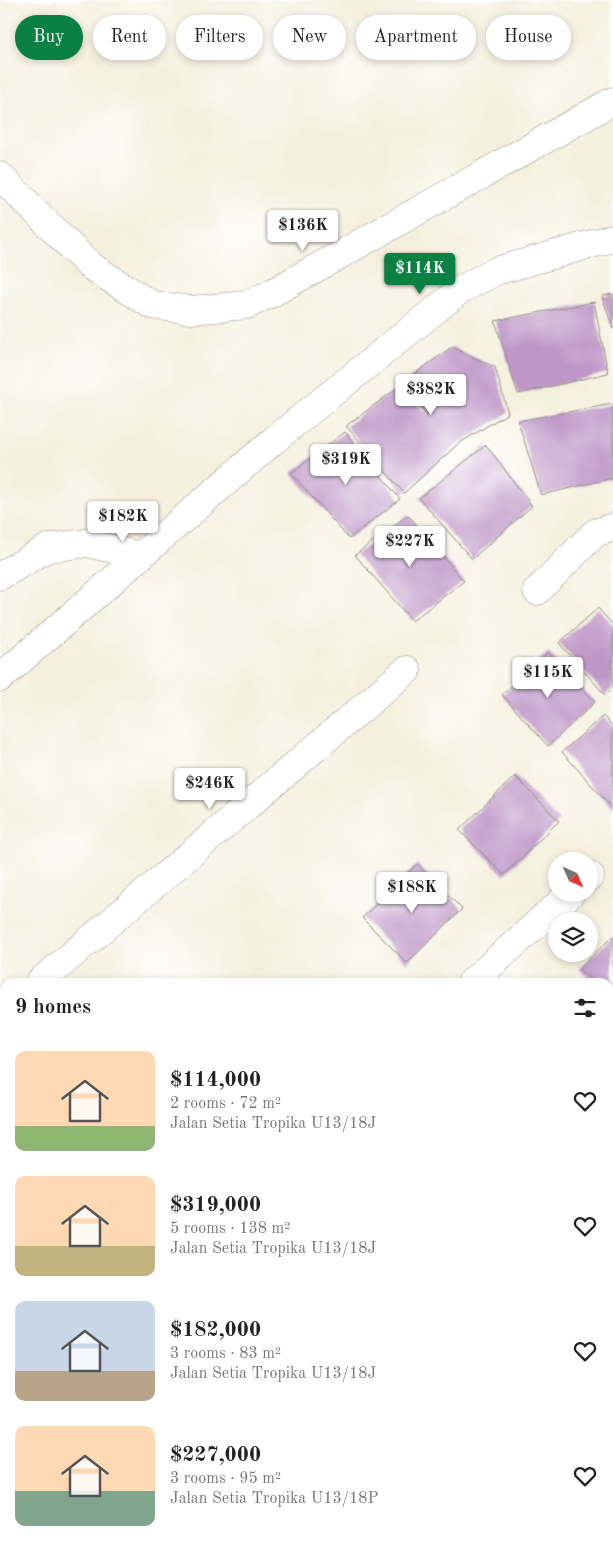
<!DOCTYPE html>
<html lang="en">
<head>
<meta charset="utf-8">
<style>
  body { margin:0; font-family:"Old Standard TT",serif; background:#f6f6f6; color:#222; height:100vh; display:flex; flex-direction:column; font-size:19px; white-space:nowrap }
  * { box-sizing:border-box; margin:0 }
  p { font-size:16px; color:#767676 }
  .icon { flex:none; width:28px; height:28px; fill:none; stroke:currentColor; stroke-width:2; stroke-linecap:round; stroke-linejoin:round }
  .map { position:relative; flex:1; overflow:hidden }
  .details { position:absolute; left:0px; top:978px; width:614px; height:571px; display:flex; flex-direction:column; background:#fff; border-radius:15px 15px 0 0; box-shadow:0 2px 8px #0003 }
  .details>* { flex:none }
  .banner { position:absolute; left:15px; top:15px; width:584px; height:45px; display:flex; gap:10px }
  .needle { width:32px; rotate:135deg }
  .tools { position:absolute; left:548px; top:852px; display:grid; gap:10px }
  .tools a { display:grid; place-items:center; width:50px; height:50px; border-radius:50%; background:#fff; box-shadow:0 2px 8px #0003; font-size:25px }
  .price { position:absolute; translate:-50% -42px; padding:0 11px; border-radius:5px; background:#fff; color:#222; font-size:16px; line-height:32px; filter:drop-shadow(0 1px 2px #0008) }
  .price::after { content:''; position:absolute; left:50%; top:30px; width:15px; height:11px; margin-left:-8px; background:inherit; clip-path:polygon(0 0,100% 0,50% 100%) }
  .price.current { background:#0b8043; color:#fff }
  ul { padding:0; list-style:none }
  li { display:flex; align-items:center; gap:15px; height:125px; padding:0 15px }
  li span { display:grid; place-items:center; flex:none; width:140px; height:100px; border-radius:10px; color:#555 }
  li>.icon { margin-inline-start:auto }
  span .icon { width:60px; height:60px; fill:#fffc; stroke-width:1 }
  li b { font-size:21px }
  h2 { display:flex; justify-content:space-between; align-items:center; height:60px; padding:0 15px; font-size:21px }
  .tag { padding:0 18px; border-radius:22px; background:#fff; box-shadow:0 2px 8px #0003; font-size:18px; line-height:45px }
  .tag.current { background:#0b8043; color:#fff }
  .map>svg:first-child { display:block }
  .forest { fill:#84ac62; stroke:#586c46 }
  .building { fill:#be96c7 }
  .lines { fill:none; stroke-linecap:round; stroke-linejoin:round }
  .street-casing { stroke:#908e84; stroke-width:29 }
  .secondary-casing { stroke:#908e84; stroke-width:29 }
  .path { stroke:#908e84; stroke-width:3; stroke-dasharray:1 4; stroke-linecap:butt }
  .street { stroke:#fff; stroke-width:28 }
  .secondary { stroke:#fff; stroke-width:28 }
</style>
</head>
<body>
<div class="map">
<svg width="613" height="1548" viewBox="0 0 613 1548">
  <rect width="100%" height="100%" fill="#fff"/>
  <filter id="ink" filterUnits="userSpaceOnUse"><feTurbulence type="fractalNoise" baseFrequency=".02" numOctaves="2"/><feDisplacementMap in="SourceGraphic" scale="10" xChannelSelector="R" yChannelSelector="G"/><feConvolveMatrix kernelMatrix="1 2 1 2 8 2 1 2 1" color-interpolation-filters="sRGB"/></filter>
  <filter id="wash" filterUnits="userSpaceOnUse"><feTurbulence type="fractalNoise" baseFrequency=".0096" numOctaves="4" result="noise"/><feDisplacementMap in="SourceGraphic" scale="20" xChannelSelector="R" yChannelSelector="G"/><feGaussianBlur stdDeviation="1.12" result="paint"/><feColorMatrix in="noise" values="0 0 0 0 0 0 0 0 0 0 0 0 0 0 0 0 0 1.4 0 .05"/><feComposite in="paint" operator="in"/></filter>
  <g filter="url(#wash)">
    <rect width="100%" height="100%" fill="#f5f0de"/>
    <!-- forest -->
    <path class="forest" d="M0 1350 5 1356V1544H176L180 1548H0Z"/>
    <g id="blocks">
      <!-- building -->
      <path class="building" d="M613 294V329L602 296Z
        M594 302 608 373 518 394 495 321Z
        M452 347 495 367 508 413 458 444 404 493 346 426 400 386 428 415 409 378Z
        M613 404V478L541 495 518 421Z
        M345 432 400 499 349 539 291 473Z
        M486 445 532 506 472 559 419 498Z
        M408 515 464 581 412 621 355 555Z
        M598 608 613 625V688L605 695 559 643Z
        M548 652 595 702 548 746 502 695Z
        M603 716 613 727V807L612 808 562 752Z
        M515 776 559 821 504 875 459 830Z
        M417 864 462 909 407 963 362 918Z
        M613 936V1003L609 999V982H593L579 969Z
        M609 1081 613 1086V1132L609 1136Z
        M613 1401V1442L609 1437V1405Z
        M342 1544H399L394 1548H345Z
        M441 1544H460L463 1548H436Z
        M513 1544H546L541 1548H516Z"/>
    </g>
  </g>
  <g filter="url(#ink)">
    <use href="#blocks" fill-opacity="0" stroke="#908e84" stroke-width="1"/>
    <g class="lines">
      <!-- street casing -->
      <g class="street-casing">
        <path id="street" d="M0 576 48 548 87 543 141 556
          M537 591 595 533 613 527
          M0 678 274 440 460 290 496 271 613 238
          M589 877 590 876
          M40 982 407 670
          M472 982 570 894
          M0 1016 5 1012
          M609 1226 613 1222
          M0 1283 5 1288
          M265 1544 269 1548"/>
      </g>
      <!-- secondary casing -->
      <g class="secondary-casing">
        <path id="secondary" d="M0 176 89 265 152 305 191 310 247 305 272 293 613 101"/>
      </g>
      <!-- path -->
      <path class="path" d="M609 1281 613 1286"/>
      <!-- street -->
      <use href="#street" class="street"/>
      <!-- secondary -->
      <use href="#secondary" class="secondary"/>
    </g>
  </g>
</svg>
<div class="tools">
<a><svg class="needle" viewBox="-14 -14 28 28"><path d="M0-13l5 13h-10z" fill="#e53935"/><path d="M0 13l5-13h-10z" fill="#767676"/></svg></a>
<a><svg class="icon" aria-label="layers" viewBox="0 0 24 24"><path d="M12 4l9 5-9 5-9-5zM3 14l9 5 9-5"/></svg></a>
</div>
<b class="price" style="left:303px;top:252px">$136K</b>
<b class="price current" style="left:420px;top:295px">$114K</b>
<b class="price" style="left:431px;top:416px">$382K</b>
<b class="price" style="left:346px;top:486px">$319K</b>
<b class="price" style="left:123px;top:543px">$182K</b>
<b class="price" style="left:410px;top:568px">$227K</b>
<b class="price" style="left:548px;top:699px">$115K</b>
<b class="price" style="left:210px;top:810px">$246K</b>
<b class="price" style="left:412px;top:914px">$188K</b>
<div class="banner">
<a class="tag current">Buy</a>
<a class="tag">Rent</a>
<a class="tag">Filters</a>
<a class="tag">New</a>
<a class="tag">Apartment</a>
<a class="tag">House</a>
</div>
<section class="details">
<h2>9 homes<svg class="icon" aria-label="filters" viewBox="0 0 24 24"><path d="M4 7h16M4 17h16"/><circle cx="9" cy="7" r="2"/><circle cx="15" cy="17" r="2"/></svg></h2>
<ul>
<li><span style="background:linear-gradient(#ffd9b3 75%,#8fb573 0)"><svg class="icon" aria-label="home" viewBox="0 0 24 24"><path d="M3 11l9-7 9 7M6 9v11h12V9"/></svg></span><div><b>$114,000</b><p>2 rooms · 72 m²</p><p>Jalan Setia Tropika U13/18J</p></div><svg class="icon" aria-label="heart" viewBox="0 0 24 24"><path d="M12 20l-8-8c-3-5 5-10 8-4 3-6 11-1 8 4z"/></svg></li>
<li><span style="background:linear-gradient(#ffd9b3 70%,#c2b280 0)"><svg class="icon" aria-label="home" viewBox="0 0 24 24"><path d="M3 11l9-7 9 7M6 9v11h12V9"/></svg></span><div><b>$319,000</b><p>5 rooms · 138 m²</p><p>Jalan Setia Tropika U13/18J</p></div><svg class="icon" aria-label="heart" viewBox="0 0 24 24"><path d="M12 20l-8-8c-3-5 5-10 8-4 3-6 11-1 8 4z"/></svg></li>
<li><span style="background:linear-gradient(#c9d6e8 70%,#b9a48a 0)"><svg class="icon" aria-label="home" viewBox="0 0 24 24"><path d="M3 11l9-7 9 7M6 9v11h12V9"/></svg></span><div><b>$182,000</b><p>3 rooms · 83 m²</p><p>Jalan Setia Tropika U13/18J</p></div><svg class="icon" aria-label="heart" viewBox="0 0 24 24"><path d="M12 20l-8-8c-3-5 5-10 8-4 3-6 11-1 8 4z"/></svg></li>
<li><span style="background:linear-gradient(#ffd9b3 65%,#7fa58c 0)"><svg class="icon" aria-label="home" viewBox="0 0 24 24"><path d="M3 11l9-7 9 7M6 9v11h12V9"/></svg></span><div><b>$227,000</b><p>3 rooms · 95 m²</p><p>Jalan Setia Tropika U13/18P</p></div><svg class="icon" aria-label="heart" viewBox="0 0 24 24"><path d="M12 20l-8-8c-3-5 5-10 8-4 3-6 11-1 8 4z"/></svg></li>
</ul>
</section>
</div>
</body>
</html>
